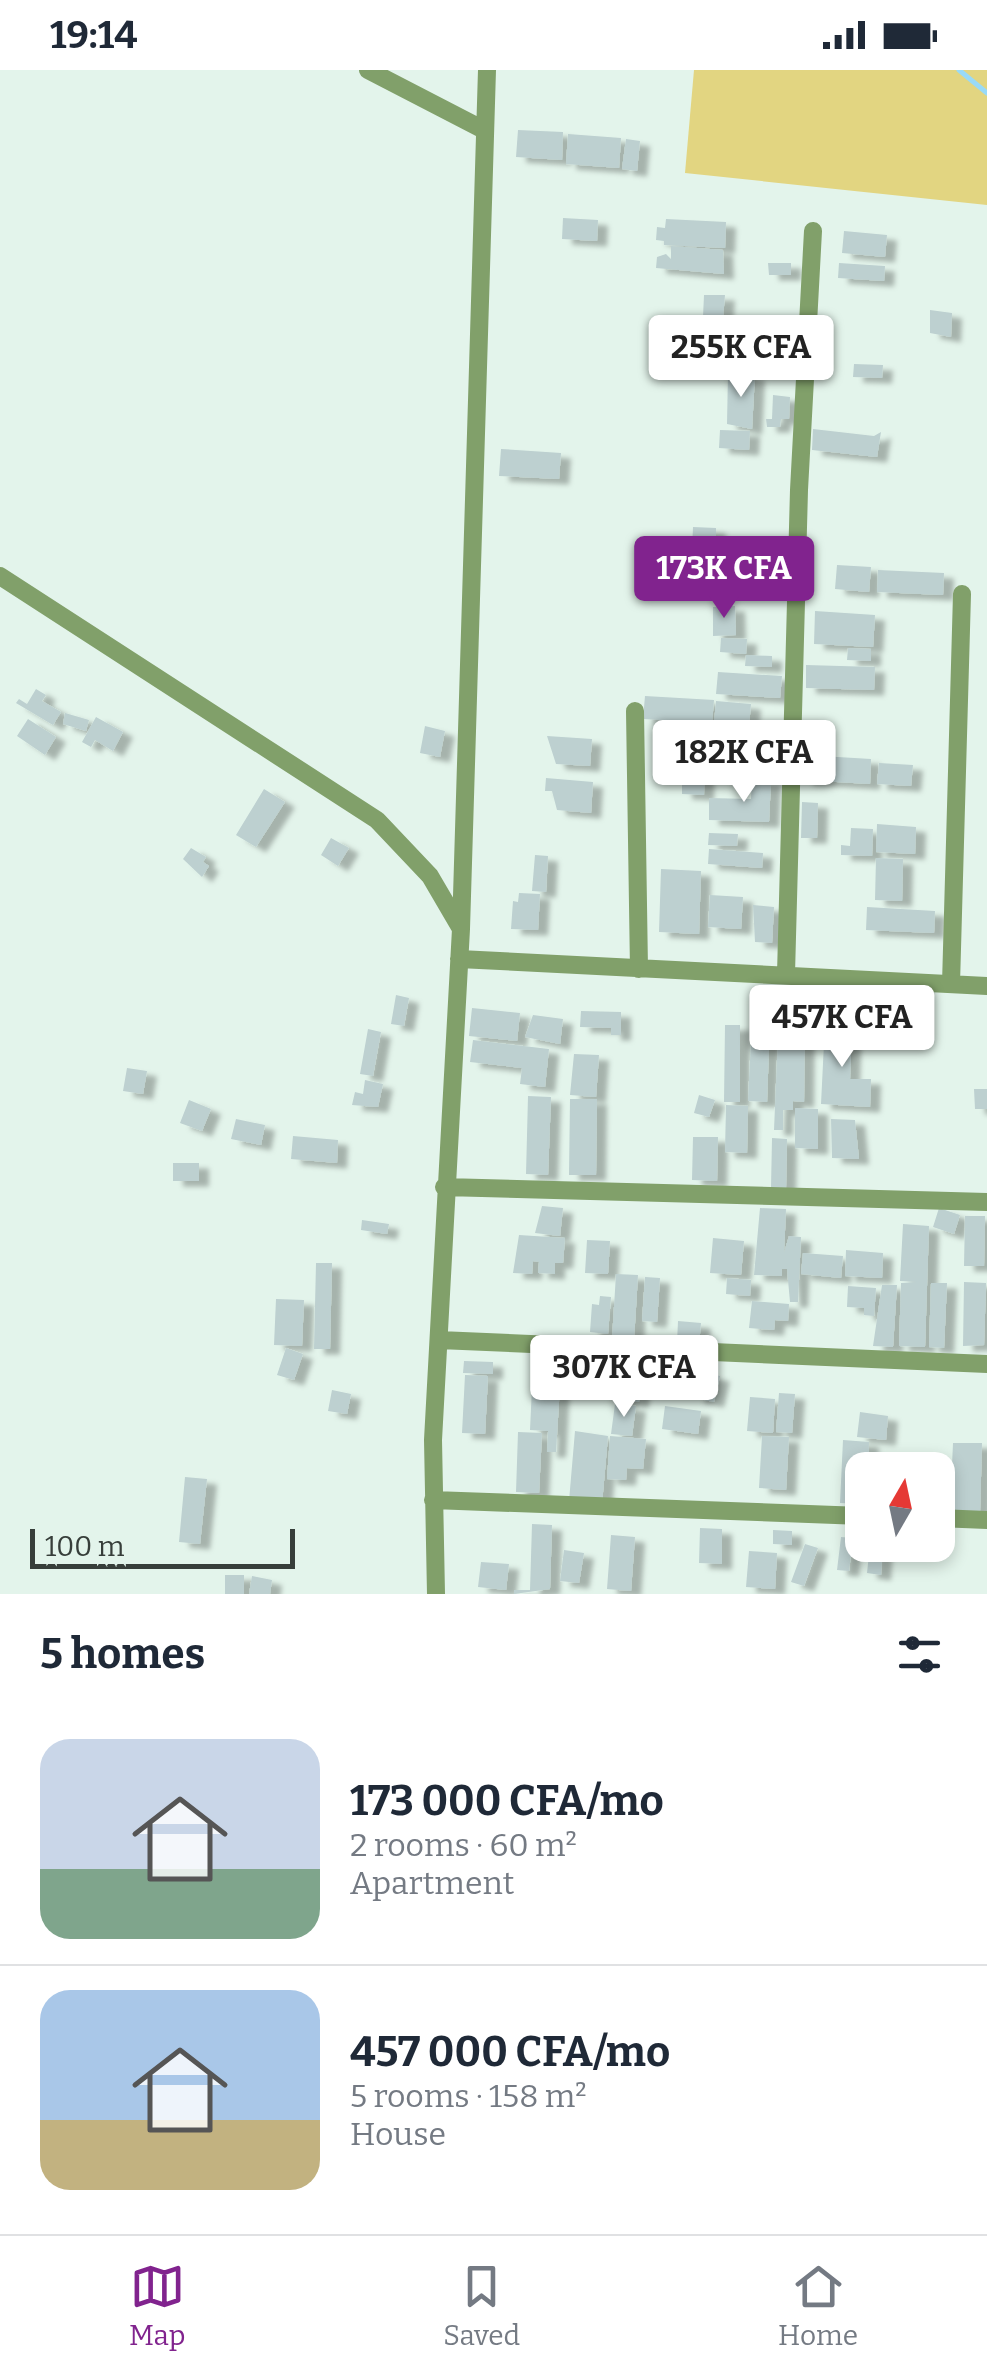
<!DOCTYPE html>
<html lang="en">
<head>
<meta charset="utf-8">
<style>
  body { margin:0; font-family:Bitter,serif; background:#f2f2f3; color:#1f2937; height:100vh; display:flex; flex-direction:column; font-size:38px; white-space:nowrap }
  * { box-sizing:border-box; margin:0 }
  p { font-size:32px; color:#747a83 }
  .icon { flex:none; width:55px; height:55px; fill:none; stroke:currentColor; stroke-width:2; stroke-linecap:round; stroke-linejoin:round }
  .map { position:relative; height:1524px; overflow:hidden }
  .panel { display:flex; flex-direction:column; background:#fff; flex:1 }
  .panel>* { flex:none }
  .needle { width:65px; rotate:9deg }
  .fabs { position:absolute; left:845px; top:1382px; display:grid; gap:20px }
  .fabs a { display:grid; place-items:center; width:110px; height:110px; border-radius:20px; background:#fff; box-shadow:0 5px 15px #0003; font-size:50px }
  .scale { position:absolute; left:30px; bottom:25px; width:265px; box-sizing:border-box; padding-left:10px; border:5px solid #373e3a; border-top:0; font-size:28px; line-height:35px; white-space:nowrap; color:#373e3a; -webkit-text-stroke:8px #e3f4eb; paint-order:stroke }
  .price { position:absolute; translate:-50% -85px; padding:0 22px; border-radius:10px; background:#fff; color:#222; font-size:32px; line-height:65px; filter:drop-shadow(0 2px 5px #0008) }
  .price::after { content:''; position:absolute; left:50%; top:60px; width:30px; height:22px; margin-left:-15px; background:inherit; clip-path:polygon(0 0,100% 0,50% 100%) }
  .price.active { background:#81238e; color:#fff }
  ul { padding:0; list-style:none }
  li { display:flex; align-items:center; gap:30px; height:250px; padding:0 40px }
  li+li { border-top:2px solid #e0e1e3 }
  li span { display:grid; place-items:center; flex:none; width:280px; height:200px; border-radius:30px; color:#555 }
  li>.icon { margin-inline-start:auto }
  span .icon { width:120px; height:120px; fill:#fffc; stroke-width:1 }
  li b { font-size:42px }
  h2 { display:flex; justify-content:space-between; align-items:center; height:120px; padding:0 40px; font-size:42px }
  .status { display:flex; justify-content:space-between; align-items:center; height:70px; padding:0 50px; background:#fff; direction:ltr }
  .status svg { height:28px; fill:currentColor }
  .dock { display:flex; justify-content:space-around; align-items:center; height:140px; border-top:2px solid #e0e1e3; background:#fff; font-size:28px; color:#747a83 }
  .dock a { display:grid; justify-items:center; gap:5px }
  .dock .active { color:#81238e }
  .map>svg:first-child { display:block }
  .green { fill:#e2d581 }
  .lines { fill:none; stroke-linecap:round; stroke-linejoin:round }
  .stream { stroke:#99daf7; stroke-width:5 }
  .building { fill:#bdd0d0; filter:url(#shadow) }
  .minor { stroke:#81a06a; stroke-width:18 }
</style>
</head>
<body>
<div class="status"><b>19:14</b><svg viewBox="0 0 49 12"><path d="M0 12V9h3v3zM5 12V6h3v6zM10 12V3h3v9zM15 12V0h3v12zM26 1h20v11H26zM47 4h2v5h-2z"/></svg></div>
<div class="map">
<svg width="987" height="1524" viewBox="0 0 987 1524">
  <defs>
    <filter id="shadow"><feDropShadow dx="10" dy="5.5" stdDeviation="2.5" flood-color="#0004"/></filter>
  </defs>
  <rect width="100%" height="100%" fill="#e3f4eb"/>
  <!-- green -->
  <path class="green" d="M694 0H987V135L685 103Z"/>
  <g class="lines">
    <!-- stream -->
    <path class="stream" d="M959 0 987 23"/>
  </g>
  <!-- building -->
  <path class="building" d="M518 60 563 62 562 90 516 87Z
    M568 64 621 68 619 98 566 94Z
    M626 69 640 71 637 101 622 99Z
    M563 148 598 150 597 171 562 169Z
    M666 149 726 152 725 178 664 175V171L656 170 657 157 665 158Z
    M844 161 887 165 885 187 842 183Z
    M671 176 723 180 724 204 656 198 657 187 666 184 671 189Z
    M768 193H791V205H769Z
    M839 193 885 196 884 211 838 208Z
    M704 225H725L723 248 703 247Z
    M930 240 952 243 951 267 930 263Z
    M722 277 753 279V299L721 297Z
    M854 294 883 295 882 308 853 307Z
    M737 302 755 305 752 359 727 354 728 303Z
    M773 325 790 327 789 349H781L780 357H767L766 349H772Z
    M813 359 874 366 881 362 877 387 812 380Z
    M720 360 750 361 749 380 719 378Z
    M501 379 561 383 559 409 499 406Z
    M693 457 716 458V488L708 487 709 479H692Z
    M751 494 771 495 770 516 750 515Z
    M837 495 871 497 869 522 835 519Z
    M878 500 944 503 943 525 877 522Z
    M735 536 736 565 713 566V537Z
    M815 541 875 545 873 577 814 574Z
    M721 568 747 569 746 584 720 582Z
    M848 578 871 579V591L847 590Z
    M746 585 772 586V597L745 596Z
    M806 595 875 597 874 620 806 618Z
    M718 602 782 606 780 628 716 624Z
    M36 619 46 625 42 631 61 642 53 655 16 633 19 629 27 634Z
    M645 626 714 630 712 653 643 649Z
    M716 631 751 634 749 656 714 653Z
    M65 643 89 650 86 661 63 654Z
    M96 647 123 662 113 681 95 670 91 677 82 672Z
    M28 649 56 667 45 685 17 666Z
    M425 656 445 661 440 687 420 683Z
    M547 666 592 669 590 696 556 694Z
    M682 678H705L704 725 682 724Z
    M804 685 871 689 870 714 803 710Z
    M879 693 913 695 911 716 877 714Z
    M546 708 593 712 591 743 557 740 552 721H545Z
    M752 709 771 710 769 752 709 750V728L751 729Z
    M264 719 285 732 256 777 236 765Z
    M802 732 818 733 817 768H801Z
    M877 754 916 757 915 784 876 782Z
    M851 758 873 759 872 786 841 785V775L850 776Z
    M709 763 738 764 737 776 708 775Z
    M331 768 349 778 338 796 321 785Z
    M191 778 206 787 203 792 209 796 202 807 183 789Z
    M709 779 763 783 762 798 708 794Z
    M535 785 548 786 546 822 532 821Z
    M876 788 903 789 902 831 875 830Z
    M661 799 701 801 699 864 659 862Z
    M519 823 540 824 538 860 511 859 513 831 518 832Z
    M710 825 743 827 741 859 708 857Z
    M753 835 774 837 772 873 755 872Z
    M867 837 935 841 934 863 866 860Z
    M396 925 409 928 404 956 391 954Z
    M472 938 520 943 517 971 469 966Z
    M581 941 621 942V965H611V958L580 957Z
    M779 943H805L804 1032 793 1031V1040H783V1060H774Z
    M533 945 563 949 560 974 525 967Z
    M752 949 770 950 767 1032 748 1031Z
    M825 953 852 955 850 1009H871L870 1037 821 1034Z
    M725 955H740V1032H724Z
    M368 959 381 962 373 1006 360 1004Z
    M473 970 549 979 545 1017 520 1014 522 998 470 992Z
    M574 984 599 985 596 1027 570 1025Z
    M127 998 147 1001 143 1024 123 1021Z
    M365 1010 383 1014 378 1037 352 1035 355 1022 363 1024Z
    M974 1019H987V1039H975Z
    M699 1025 715 1030 709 1047 694 1043Z
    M528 1026 551 1027 548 1105 526 1104Z
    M570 1029H597L596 1105H569Z
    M189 1030 211 1039 202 1061 180 1053Z
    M726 1035 748 1036 747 1083 725 1082Z
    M795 1038 818 1039V1079L795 1078Z
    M236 1049 265 1055 261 1075 231 1069Z
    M831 1049 855 1050 859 1089 832 1088Z
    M293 1066 338 1070 337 1093 291 1089Z
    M693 1067H718L717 1111 692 1110Z
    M772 1068 787 1069 786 1118H771Z
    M173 1093H199V1111H173Z
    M542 1136 563 1138 560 1166 535 1163Z
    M760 1138 786 1139 784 1183 789 1166 801 1167 798 1232H790L787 1199H782V1206L754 1205Z
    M939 1138 960 1145 954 1164 933 1157Z
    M965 1146H985L984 1196H964Z
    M362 1150 389 1154 387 1164 361 1160Z
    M903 1154 929 1156 925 1277 899 1276 901 1213 917 1212 900 1211Z
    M519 1165 565 1168 563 1193H555V1204L538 1203 539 1192 533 1191 532 1204 513 1203Z
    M713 1168 744 1171 741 1205 710 1203Z
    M587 1170 610 1171 608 1204 585 1203Z
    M846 1180 883 1183 882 1208 845 1206Z
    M803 1183 843 1186 841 1208 801 1204Z
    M316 1193H332L330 1279H314Z
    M616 1204 638 1205 634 1270 612 1269Z
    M645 1207 660 1208 657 1252 642 1251Z
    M727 1208 751 1210 750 1226 726 1224Z
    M964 1212 986 1213 984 1275 963 1276Z
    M931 1213H947L944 1278 929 1277Z
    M882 1215H897L893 1277 873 1276Z
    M848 1216 876 1218 874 1246 864 1245V1238L847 1237Z
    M600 1226 611 1227 608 1264 590 1262 592 1234 599 1235Z
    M276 1229 304 1230 302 1276 274 1275Z
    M752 1231 789 1234 788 1251 775 1250 774 1260 749 1258Z
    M678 1251 701 1253 699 1275H691L692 1270 677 1273Z
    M286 1278 303 1284 294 1310 277 1305Z
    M464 1291 493 1292V1304L463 1303Z
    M533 1296 561 1298 556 1382H547L548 1361 530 1360Z
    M612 1299 642 1302 639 1332 609 1329Z
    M700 1302 720 1306 714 1332 694 1328Z
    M465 1305 488 1306 485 1364 462 1363Z
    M332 1320 351 1324 347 1344 328 1341Z
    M779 1323 795 1324 792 1363 776 1362Z
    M750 1327 775 1329 773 1363 747 1361Z
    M615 1334 636 1336 632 1366 611 1364Z
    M665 1336 701 1341 698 1364 662 1359Z
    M860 1342 888 1346 886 1370 857 1367Z
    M575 1361 608 1366 602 1434 569 1431Z
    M518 1362 542 1363 539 1423 516 1422Z
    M610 1366 646 1369 643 1399 627 1398 626 1410 607 1409Z
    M762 1366 789 1367 786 1420 759 1418Z
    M843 1370 869 1372 868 1400H862V1434L840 1433Z
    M953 1373H982L980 1442 950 1441Z
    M185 1407 207 1409 200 1474 179 1472Z
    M532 1454 552 1455 550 1519 514 1524V1520H530Z
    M700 1458 722 1459V1494L699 1493Z
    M773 1460 792 1461V1475L773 1474Z
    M611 1465 635 1467 631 1521 607 1519Z
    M841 1467 853 1468 849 1501 837 1500Z
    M805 1474 818 1478 804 1516 791 1512Z
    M870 1475H883L881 1505 867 1503Z
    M564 1480 584 1483 579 1513 560 1511Z
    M749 1481 777 1483 775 1519 746 1517Z
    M481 1492 509 1494 506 1520 478 1517Z
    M225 1505H244V1524H225Z
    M252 1506 272 1510 270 1524H249Z"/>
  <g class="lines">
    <!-- minor -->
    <path class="minor" d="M368 0 484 60
      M0 506 377 750 430 806 461 859
      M635 641 639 899
      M459 889 987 916
      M786 904 799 420 813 161
      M951 914 962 524
      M444 1117 987 1132
      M439 1270 987 1294
      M433 1430 862 1446
      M938 1448 987 1450
      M436 1524 433 1370 461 859 487 0"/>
  </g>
</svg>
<div class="fabs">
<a><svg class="needle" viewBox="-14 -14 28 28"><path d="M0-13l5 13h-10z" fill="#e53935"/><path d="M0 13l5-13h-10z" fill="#747a83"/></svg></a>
</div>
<div class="scale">100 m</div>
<b class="price" style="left:741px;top:330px">255K CFA</b>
<b class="price active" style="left:724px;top:551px">173K CFA</b>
<b class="price" style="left:744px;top:735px">182K CFA</b>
<b class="price" style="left:842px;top:1000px">457K CFA</b>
<b class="price" style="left:624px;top:1350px">307K CFA</b>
</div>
<section class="panel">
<h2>5 homes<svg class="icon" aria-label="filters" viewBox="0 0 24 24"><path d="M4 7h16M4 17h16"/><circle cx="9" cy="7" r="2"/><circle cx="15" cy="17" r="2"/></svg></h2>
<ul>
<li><span style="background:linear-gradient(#c9d6e8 65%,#7fa58c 0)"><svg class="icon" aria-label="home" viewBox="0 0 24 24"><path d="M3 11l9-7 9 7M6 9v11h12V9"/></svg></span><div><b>173 000 CFA/mo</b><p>2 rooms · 60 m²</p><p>Apartment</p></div></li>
<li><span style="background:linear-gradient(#a9c7e8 65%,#c2b280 0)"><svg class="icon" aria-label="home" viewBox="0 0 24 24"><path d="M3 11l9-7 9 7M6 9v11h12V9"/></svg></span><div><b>457 000 CFA/mo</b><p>5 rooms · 158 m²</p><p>House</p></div></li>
</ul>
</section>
<nav class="dock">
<a class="active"><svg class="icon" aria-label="map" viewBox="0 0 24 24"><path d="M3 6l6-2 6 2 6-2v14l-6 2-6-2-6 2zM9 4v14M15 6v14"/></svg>Map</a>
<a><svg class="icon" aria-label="saved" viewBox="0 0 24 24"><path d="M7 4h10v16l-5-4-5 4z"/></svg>Saved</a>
<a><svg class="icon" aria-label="home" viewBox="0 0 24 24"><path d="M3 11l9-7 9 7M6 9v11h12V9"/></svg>Home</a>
</nav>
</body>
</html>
